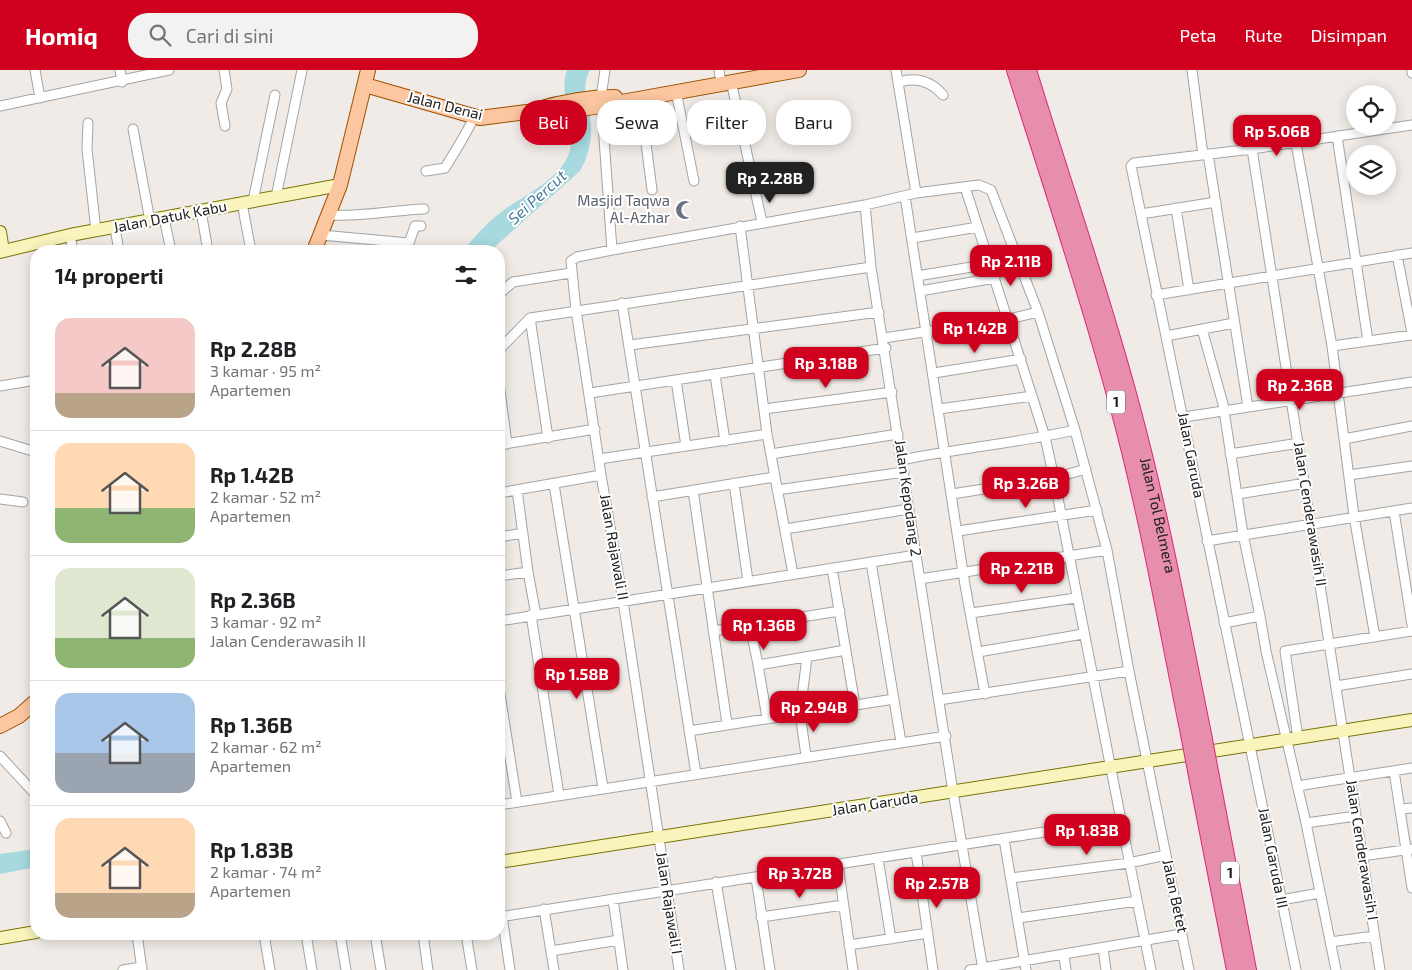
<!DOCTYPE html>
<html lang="id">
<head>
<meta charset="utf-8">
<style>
  body { margin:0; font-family:"Exo 2",sans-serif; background:#f2f2f2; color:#202124; height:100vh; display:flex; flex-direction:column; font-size:19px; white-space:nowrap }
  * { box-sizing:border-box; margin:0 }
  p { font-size:16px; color:#757577 }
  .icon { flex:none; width:28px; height:28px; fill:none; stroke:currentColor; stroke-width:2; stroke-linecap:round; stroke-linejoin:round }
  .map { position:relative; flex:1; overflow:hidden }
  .drawer { position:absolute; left:30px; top:175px; width:475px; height:695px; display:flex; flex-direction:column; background:#fff; border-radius:20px; box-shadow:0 2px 12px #0003 }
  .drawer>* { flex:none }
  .top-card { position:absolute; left:520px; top:30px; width:475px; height:45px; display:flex; gap:10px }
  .buttons { position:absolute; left:1346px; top:15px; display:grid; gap:10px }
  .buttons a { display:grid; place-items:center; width:50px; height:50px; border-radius:50%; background:#fff; box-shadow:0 2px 12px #0003; font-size:25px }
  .price { position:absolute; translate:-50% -42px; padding:0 11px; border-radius:10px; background:#cf011e; color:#fff; font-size:16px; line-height:32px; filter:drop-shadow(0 1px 2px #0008) }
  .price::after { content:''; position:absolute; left:50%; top:30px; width:15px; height:11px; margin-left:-8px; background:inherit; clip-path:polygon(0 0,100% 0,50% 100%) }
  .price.active { background:#222; color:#fff }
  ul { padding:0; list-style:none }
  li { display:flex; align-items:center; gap:15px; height:125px; padding:0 25px }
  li+li { border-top:1px solid #e0e0e0 }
  li span { display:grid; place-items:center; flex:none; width:140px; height:100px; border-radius:15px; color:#555 }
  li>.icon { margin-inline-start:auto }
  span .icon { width:60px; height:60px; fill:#fffc; stroke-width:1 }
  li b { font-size:21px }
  h2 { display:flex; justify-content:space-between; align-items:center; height:60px; padding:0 25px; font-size:21px }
  .tag { padding:0 18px; border-radius:20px; background:#fff; box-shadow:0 2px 12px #0003; font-size:18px; line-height:45px }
  .tag.active { background:#cf011e; color:#fff }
  header { display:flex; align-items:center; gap:30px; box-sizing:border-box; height:70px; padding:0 25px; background:#cf011e; color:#fff }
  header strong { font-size:24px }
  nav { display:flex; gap:28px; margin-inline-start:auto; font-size:18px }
  .search { width:350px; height:45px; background:#f2f2f2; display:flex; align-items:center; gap:12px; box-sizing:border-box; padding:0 18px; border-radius:20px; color:#757577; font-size:19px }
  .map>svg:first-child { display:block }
  .water { fill:#a7d9de }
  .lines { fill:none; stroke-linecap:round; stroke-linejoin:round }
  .street-casing { stroke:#a4a4a4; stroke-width:11 }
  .secondary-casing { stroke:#787405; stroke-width:14 }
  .primary-casing { stroke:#9b5101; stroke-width:16 }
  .highway-casing { stroke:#db277e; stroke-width:18 }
  .street { stroke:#fff; stroke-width:9 }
  .secondary { stroke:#f9f4bb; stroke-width:12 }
  .primary { stroke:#fcc7a0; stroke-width:14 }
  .highway { stroke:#e78eac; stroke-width:16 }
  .highway-bridge-casing { stroke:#db277e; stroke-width:18; stroke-linecap:butt }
  .highway-bridge { stroke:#e78eac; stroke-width:16 }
  .labels { text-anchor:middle; stroke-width:4; stroke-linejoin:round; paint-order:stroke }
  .shield { fill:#fff; stroke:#636363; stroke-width:1 }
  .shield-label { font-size:14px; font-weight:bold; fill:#202020 }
  .street-label { font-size:15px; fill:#202020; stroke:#fff }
  .worship-label { font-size:15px; fill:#5b616d; stroke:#fff; text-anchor:end }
  .water-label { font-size:16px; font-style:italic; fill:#437a98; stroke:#fff }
</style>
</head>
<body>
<header>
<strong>Homiq</strong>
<div class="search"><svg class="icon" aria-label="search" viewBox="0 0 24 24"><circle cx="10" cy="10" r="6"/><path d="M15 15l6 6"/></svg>Cari di sini</div>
<nav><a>Peta</a><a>Rute</a><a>Disimpan</a></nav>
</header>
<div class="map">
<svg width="1412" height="900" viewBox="0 0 1412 900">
  <rect width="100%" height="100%" fill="#f0ebe6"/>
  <!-- water -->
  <path class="water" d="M567 0H590C580 18 589 35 591 55 592 71 588 87 580 101L490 181H463C474 167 486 154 500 143 524 124 565 109 571 76 576 51 558 25 567 0Z
    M36 779V797L0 804V784Z"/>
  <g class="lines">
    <!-- street casing -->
    <g class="street-casing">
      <path id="street" d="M35 0 40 28
        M120 0 122 12
        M224 0 227 19 221 33 225 56
        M605 0 601 27 612 180
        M719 0 721 13
        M896 0 916 123
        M1192 0 1203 85
        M1412 0V3
        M731 11 762 152
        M899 12C916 7 931 11 943 25
        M676 21 694 111
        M640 27 652 120
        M0 36 169 0
        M88 53 87 79 96 161
        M133 59 150 151
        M1337 66 1368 271
        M1296 73 1332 276 1354 446 1375 567
        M1252 79 1380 900
        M1208 84 1248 337
        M426 101 445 98C455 81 466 65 474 47
        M965 117 1032 326
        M905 126 965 515 985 624
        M276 127 302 0
        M253 131 275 25
        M242 133 251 181
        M865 135 871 197 953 722 983 900
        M1176 138 1189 220
        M201 141 208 181
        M1141 144 1216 132
        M330 145C361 147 393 140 424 139
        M164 148 171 181
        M740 156 767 364 793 504
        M115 158 119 181
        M70 165 73 181
        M321 165 409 173 407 181
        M912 168 978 157
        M409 173 415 156H421
        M1397 185 1412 263
        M917 206 990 194
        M920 221 995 208
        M499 224 513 212 571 203
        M1156 225 1412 183
        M622 233 696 704
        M530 248 548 368
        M1202 259 1223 334 1243 464 1260 546 1224 553
        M1166 266 1234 253
        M884 268 1009 249 1038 242
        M630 275 879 242
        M1332 276 1412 265
        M499 280 530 248 871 197
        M934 303 1021 289
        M715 305 725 371
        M676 310 686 376
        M499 313 507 374
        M0 316 36 310
        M590 323 886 278
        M764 339 892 322
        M939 339 1032 326 1045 367 1054 408 1121 750
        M1184 347 1412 312
        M1344 369 1412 356
        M0 371 36 382
        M499 375 595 359
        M771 384 898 364
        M1230 384 1299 373
        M599 389 767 364
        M901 390C959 378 1018 373 1075 360
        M1349 405 1412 396
        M734 413 748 511
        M554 414 603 718
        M517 420 528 502
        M693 420 727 654
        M777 420 904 402
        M499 423 601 405
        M952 424 1054 408 1086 399
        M1238 424 1306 413
        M652 427 774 407
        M0 429 23 432
        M1394 441 1412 555
        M785 459 909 439
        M958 461 1097 440
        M499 467 523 463
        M1207 471 1412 438
        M871 492 901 672
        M832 498 855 635
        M499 506 528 502 536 545
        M920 509 1107 480
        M971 543 1076 528
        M531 545 559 725
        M1260 546 1266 581 1306 753 1336 900
        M499 551 916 485
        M750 555 758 595
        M713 561 840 541
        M978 582 1083 564
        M1336 616 1412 604
        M499 618 517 732
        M939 630 1129 601
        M767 648 758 595 846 580
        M689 661 894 629
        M1298 668 1285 581 1412 561
        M0 686 36 725
        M806 686 800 643 807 587
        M1394 701 1412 818
        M1297 716 1412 698
        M499 735 946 666
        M1401 739 1412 738
        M0 751 6 763
        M1306 753 1356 746
        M1004 769 1026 900
        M916 782 933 900
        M1362 786 1412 779
        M878 788 891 869
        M838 795 853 900
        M756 808 770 900
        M1011 808 1129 793 1166 785
        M716 812 731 900
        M613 829 623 900
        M1281 830 1320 823
        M544 839 554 900
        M502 846 510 900
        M499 847 1121 750 1151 900
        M761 847 843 835
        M1018 848 1137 831
        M137 864 142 900
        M264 864 270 900
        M306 864 312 900
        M340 864 346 900
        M375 864 381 900
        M423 864 428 900
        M466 864 472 900
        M1330 872 1374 866
        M849 875 928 863
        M1103 878 1106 900
        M551 881 619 870
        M1064 886 1066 900
        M123 900 142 897
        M679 900 623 531 601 405 576 240 571 191 577 187 612 180 865 135 916 123 979 115 991 120 1038 242 1075 360 1107 480 1129 601 1189 900
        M970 900 1182 864
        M1296 900 1131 96 1134 93 1252 79 1412 55"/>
    </g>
    <!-- secondary casing -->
    <g class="secondary-casing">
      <path id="secondary" d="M0 162 3 181
        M0 182 70 165 340 115
        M499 792 1412 650
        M0 868 36 862"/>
    </g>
    <!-- primary casing -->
    <g class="primary-casing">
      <path id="primary" d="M365 15 480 48 527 42 555 44 799 0
        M535 40C561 32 588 27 615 27
        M314 181 340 115 368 0
        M0 656 19 646 36 631"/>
    </g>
    <!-- highway casing -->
    <g class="highway-casing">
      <g id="highway">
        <path d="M1015 0C1051 113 1088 225 1119 339 1148 446 1167 556 1189 664"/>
        <path id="s1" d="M1028 0C1062 112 1101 222 1131 335 1160 442 1180 551 1202 659"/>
        <path d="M1211 707 1248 900"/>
        <path d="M1198 711 1235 900"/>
      </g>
    </g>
    <!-- street -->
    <use href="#street" class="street"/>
    <!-- secondary -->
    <use href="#secondary" class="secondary"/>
    <!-- primary -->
    <use href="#primary" class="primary"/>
    <!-- highway -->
    <use href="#highway" class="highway"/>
    <!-- highway-bridge casing -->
    <g class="highway-bridge-casing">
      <path id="highway-bridge" d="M1202 659 1211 707
        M1189 664 1198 711"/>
    </g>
    <!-- highway-bridge -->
    <use href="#highway-bridge" class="highway-bridge"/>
  </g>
  <!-- icons -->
  <defs>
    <g id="mosque-bare" transform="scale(1.5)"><path d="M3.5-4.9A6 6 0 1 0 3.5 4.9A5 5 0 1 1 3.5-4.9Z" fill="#6b7280" stroke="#fff" stroke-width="2.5" paint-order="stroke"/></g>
  </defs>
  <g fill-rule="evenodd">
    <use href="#mosque-bare" x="685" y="140"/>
  </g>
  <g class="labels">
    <!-- shield labels -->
    <g class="shield">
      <rect x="1107" y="320.5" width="18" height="23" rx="4"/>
      <rect x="1221" y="791.5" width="18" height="23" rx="4"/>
    </g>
    <g class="shield-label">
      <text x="1116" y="337">1</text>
      <text x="1230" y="808">1</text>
    </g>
    <!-- street labels -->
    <g class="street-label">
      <text transform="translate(445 36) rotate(14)" y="5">Jalan Denai</text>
      <text transform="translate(170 147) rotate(-11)" y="5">Jalan Datuk Kabu</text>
      <text transform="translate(1191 385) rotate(79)" y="5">Jalan Garuda</text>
      <text transform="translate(908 428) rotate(82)" y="5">Jalan Kepodang 2</text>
      <text transform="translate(1310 444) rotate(81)" y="5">Jalan Cenderawasih II</text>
      <text dy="5" stroke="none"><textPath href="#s1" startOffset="464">Jalan Tol Belmera</textPath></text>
      <text transform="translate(614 477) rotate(80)" y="5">Jalan Rajawali II</text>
      <text transform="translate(875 734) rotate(-9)" y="5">Jalan Garuda</text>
      <text transform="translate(1362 780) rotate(81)" y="5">Jalan Cenderawasih I</text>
      <text transform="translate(1273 788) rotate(79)" y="5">Jalan Garuda III</text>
      <text transform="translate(1175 826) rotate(78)" y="5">Jalan Betet</text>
      <text transform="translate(669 833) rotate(81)" y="5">Jalan Rajawali I</text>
    </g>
    <!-- worship labels -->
    <g class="worship-label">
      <text x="670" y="136">Masjid Taqwa<tspan x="670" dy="17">Al-Azhar</tspan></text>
    </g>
    <!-- water labels -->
    <g class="water-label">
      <text transform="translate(537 127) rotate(-42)" y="6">Sei Percut</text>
    </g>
  </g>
</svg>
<div class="buttons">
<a><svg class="icon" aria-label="locate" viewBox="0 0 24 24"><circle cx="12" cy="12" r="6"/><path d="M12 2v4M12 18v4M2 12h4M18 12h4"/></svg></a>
<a><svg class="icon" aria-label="layers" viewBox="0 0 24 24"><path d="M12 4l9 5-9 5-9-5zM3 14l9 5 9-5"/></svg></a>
</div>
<b class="price" style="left:1277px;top:87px">Rp 5.06B</b>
<b class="price active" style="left:770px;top:134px">Rp 2.28B</b>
<b class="price" style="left:1011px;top:217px">Rp 2.11B</b>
<b class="price" style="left:975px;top:284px">Rp 1.42B</b>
<b class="price" style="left:826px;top:319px">Rp 3.18B</b>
<b class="price" style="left:1300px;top:341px">Rp 2.36B</b>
<b class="price" style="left:1026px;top:439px">Rp 3.26B</b>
<b class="price" style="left:1022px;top:524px">Rp 2.21B</b>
<b class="price" style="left:764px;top:581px">Rp 1.36B</b>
<b class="price" style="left:577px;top:630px">Rp 1.58B</b>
<b class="price" style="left:814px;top:663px">Rp 2.94B</b>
<b class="price" style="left:1087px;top:786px">Rp 1.83B</b>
<b class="price" style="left:800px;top:829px">Rp 3.72B</b>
<b class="price" style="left:937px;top:839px">Rp 2.57B</b>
<div class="top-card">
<a class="tag active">Beli</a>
<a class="tag">Sewa</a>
<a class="tag">Filter</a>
<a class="tag">Baru</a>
</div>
<section class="drawer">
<h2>14 properti<svg class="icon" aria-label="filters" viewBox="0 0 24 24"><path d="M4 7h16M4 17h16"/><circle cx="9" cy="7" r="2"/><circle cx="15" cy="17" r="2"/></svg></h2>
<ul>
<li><span style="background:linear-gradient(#f6c9c9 75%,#b9a48a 0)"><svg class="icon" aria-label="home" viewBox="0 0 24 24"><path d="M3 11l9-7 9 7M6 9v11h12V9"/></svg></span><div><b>Rp 2.28B</b><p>3 kamar · 95 m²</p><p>Apartemen</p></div></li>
<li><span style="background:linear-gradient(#ffd9b3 65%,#8fb573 0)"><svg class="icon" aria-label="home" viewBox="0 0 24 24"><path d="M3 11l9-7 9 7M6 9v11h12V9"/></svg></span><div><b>Rp 1.42B</b><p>2 kamar · 52 m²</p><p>Apartemen</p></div></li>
<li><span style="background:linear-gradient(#dfe7d0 70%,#8fb573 0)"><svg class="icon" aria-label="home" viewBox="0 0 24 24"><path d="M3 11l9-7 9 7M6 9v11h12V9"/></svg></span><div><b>Rp 2.36B</b><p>3 kamar · 92 m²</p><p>Jalan Cenderawasih II</p></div></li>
<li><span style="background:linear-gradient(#a9c7e8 60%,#9aa5b1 0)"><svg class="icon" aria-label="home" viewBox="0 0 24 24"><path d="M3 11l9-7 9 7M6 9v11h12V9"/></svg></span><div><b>Rp 1.36B</b><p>2 kamar · 62 m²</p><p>Apartemen</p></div></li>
<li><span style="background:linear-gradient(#ffd9b3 75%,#b9a48a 0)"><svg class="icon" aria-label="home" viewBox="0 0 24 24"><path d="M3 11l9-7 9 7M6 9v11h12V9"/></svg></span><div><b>Rp 1.83B</b><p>2 kamar · 74 m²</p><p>Apartemen</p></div></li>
</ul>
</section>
</div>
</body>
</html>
